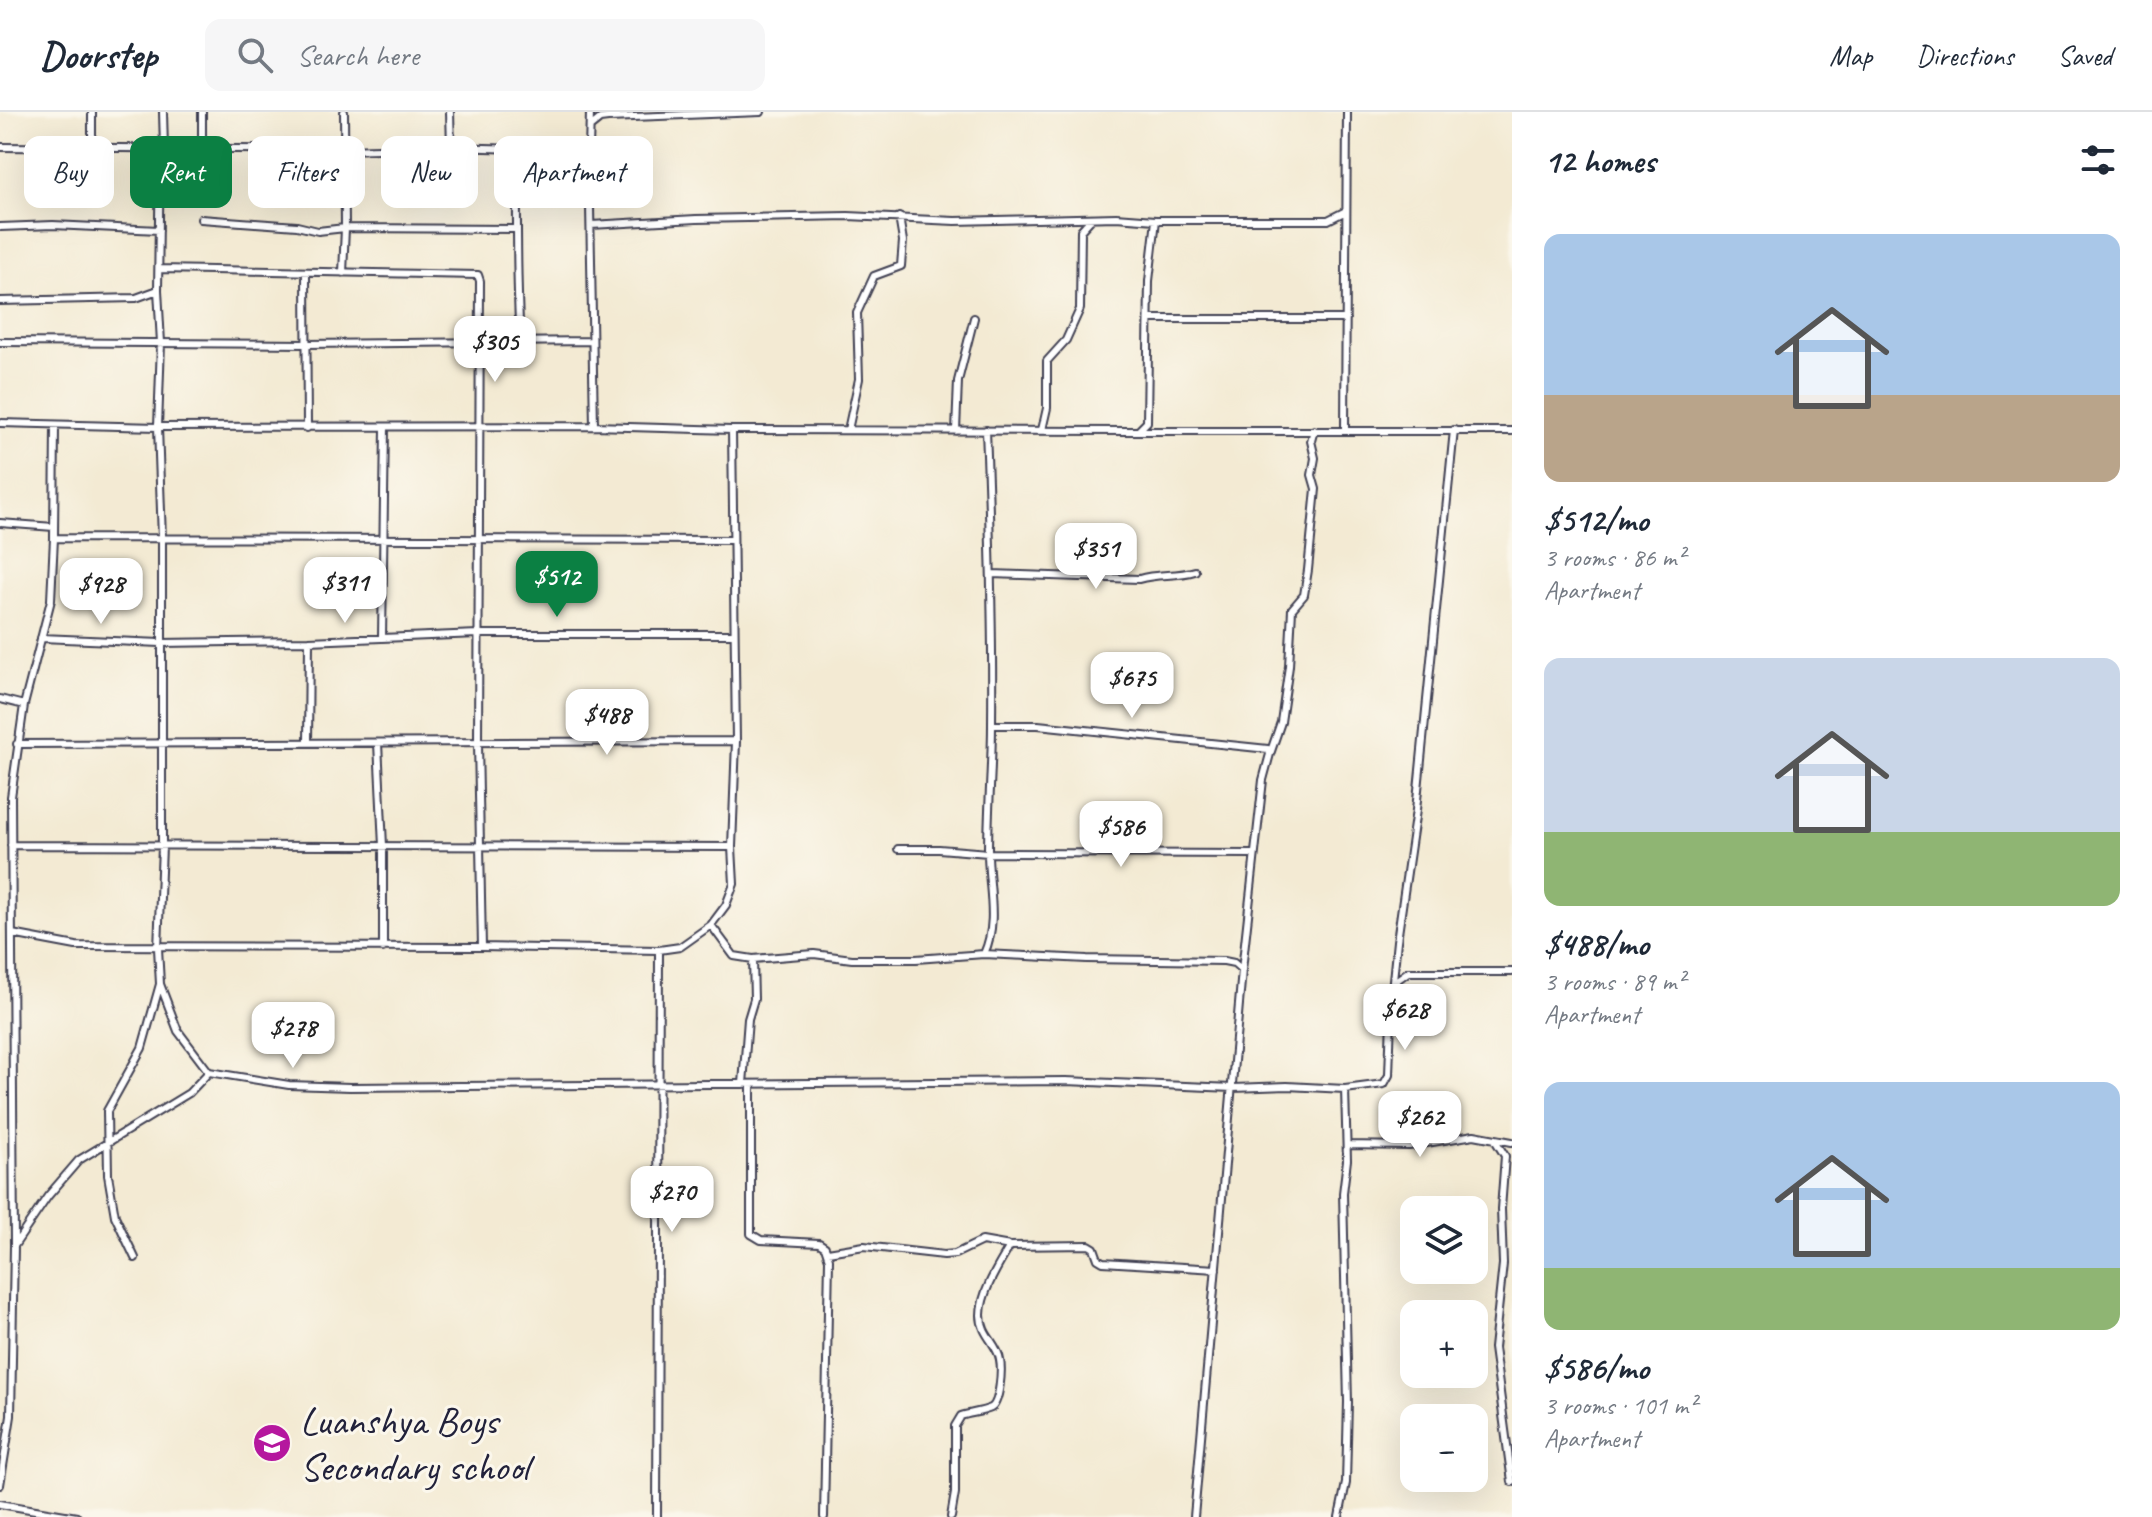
<!DOCTYPE html>
<html lang="en">
<head>
<meta charset="utf-8">
<style>
  body { margin:0; font-family:Caveat,sans-serif; background:#f6f6f7; color:#1f2937; height:100vh; display:flex; flex-direction:column; font-size:30px; white-space:nowrap }
  * { box-sizing:border-box; margin:0 }
  p { font-size:26px; color:#747a83 }
  .icon { flex:none; width:44px; height:44px; fill:none; stroke:currentColor; stroke-width:2; stroke-linecap:round; stroke-linejoin:round }
  .map { position:relative; flex:1; overflow:hidden }
  .sheet { display:flex; flex-direction:column; background:#fff; width:640px }
  .sheet>* { flex:none }
  .hud { position:absolute; left:24px; top:24px; width:760px; height:72px; display:flex; gap:16px }
  .buttons { position:absolute; left:1400px; top:1084px; display:grid; gap:16px }
  .buttons a { display:grid; place-items:center; width:88px; height:88px; border-radius:16px; background:#fff; box-shadow:0 8px 32px #0002; font-size:40px }
  .price { position:absolute; translate:-50% -68px; padding:0 18px; border-radius:16px; background:#fff; color:#222; font-size:26px; line-height:52px; filter:drop-shadow(0 2px 4px #0008) }
  .price::after { content:''; position:absolute; left:50%; top:48px; width:24px; height:18px; margin-left:-12px; background:inherit; clip-path:polygon(0 0,100% 0,50% 100%) }
  .price.active { background:#0b8043; color:#fff }
  ul { padding:0; list-style:none }
  li { display:grid; align-content:center; gap:16px; height:424px; padding:0 32px }
  li span { display:grid; place-items:center; height:248px; border-radius:16px; color:#555 }
  li>.icon { margin-inline-start:auto }
  span .icon { width:144px; height:144px; fill:#fffc; stroke-width:1 }
  li b { font-size:34px }
  h2 { display:flex; justify-content:space-between; align-items:center; height:96px; padding:0 32px; font-size:34px }
  .tag { padding:0 28px; border-radius:16px; background:#fff; box-shadow:0 8px 32px #0002; font-size:28px; line-height:72px }
  .tag.active { background:#0b8043; color:#fff }
  header { display:flex; align-items:center; gap:48px; box-sizing:border-box; height:112px; padding:0 40px; background:#fff; border-bottom:2px solid #e0e1e3 }
  header strong { font-size:38px }
  nav { display:flex; gap:44px; margin-inline-start:auto; font-size:28px }
  .search { width:560px; height:72px; background:#f6f6f7; display:flex; align-items:center; gap:20px; box-sizing:border-box; padding:0 28px; border-radius:16px; color:#747a83; font-size:30px }
  main { display:flex; flex:1; min-height:0 }
  .map>svg:first-child { display:block }
  .lines { fill:none; stroke-linecap:round; stroke-linejoin:round }
  .minor-casing { stroke:#414052; stroke-width:10 }
  .minor { stroke:#fff; stroke-width:6 }
  .labels { text-anchor:middle; stroke-width:6; stroke-linejoin:round; paint-order:stroke }
  .poi-label { font-size:40px; fill:#22223b; stroke:#fbf7ec; text-anchor:start }
</style>
</head>
<body>
<header>
<strong>Doorstep</strong>
<div class="search"><svg class="icon" aria-label="search" viewBox="0 0 24 24"><circle cx="10" cy="10" r="6"/><path d="M15 15l6 6"/></svg>Search here</div>
<nav><a>Map</a><a>Directions</a><a>Saved</a></nav>
</header>
<main>
<div class="map">
<svg width="1512" height="1405" viewBox="0 0 1512 1405">
  <rect width="100%" height="100%" fill="#fbf7ec"/>
  <filter id="ink" filterUnits="userSpaceOnUse"><feTurbulence type="fractalNoise" baseFrequency=".0125" numOctaves="2"/><feDisplacementMap in="SourceGraphic" scale="16" xChannelSelector="R" yChannelSelector="G"/><feConvolveMatrix kernelMatrix="1 2 1 2 8 2 1 2 1" color-interpolation-filters="sRGB"/></filter>
  <filter id="wash" filterUnits="userSpaceOnUse"><feTurbulence type="fractalNoise" baseFrequency=".006" numOctaves="4" result="noise"/><feDisplacementMap in="SourceGraphic" scale="32" xChannelSelector="R" yChannelSelector="G"/><feGaussianBlur stdDeviation="1.8" result="paint"/><feColorMatrix in="noise" values="0 0 0 0 0 0 0 0 0 0 0 0 0 0 0 0 0 1.4 0 .05"/><feComposite in="paint" operator="in"/></filter>
  <g filter="url(#wash)">
    <rect width="100%" height="100%" fill="#f3ead3"/>
  </g>
  <g filter="url(#ink)">
    <g class="lines">
      <!-- minor casing -->
      <g class="minor-casing">
        <path id="minor" d="M163 0 164 36
          M450 0 451 35
          M590 15 600 7 608 6 761 0
          M0 35 344 38 451 35 589 39 590 0
          M92 36V0
          M160 36 158 178 161 231 158 315 162 427V734L158 836 160 872 178 919 209 960
          M202 36V0
          M517 38C517 102 516 166 520 229
          M589 39 594 314
          M201 107 297 114 318 119 345 116 517 117
          M591 113 696 107 848 104 955 109 1116 105 1156 108H1328L1346 99
          M0 115 53 113 159 118
          M160 157 478 163 480 169 478 631 482 835
          M306 161 307 316
          M343 161 345 116 344 0
          M0 189 136 186 158 178
          M1149 207H1346
          M0 230 307 232 592 229
          M0 311 158 315 594 314 732 318 1138 319 1147 310 1149 169 1156 108
          M848 318 859 267 857 201 874 164 901 154 903 129 899 105
          M1042 318 1047 296V249L1066 228 1080 197 1081 118 1092 106
          M1345 318 1347 0
          M956 319 958 269 974 206
          M1138 319H1512
          M0 411 54 415
          M54 426 732 428
          M992 462 1139 467C1158 461 1176 465 1195 459
          M41 526 161 531 309 529 478 522H733
          M382 526 385 315
          M0 587 24 593
          M992 613H1038L1268 637 1270 642 1263 668 1242 858 1194 1405
          M308 631 309 529
          M378 631 383 734V836
          M17 632 736 629
          M1270 642 1281 610 1289 554 1292 497 1304 483 1308 458 1316 377 1312 363 1315 346 1311 329 1314 318
          M11 733 732 735
          M898 737H939L988 741 1254 742
          M711 813 734 844 753 847 814 842 852 847H916L984 842 1087 847 1224 849 1234 851 1242 858
          M12 822 76 834 482 835 659 838 680 835 711 813 726 793 734 772 732 735 736 629 732 318
          M984 842C999 809 988 775 988 740 988 697 992 654 992 612 993 514 990 416 986 318
          M1394 875 1397 868 1408 860H1512
          M743 972 748 907 754 887 753 847
          M751 972V1122L761 1128 819 1131 825 1135 829 1147 824 1405
          M1495 1028 1505 1044 1501 1097 1503 1152 1494 1236 1512 1370
          M1347 1033 1409 1034 1474 1023 1512 1030
          M14 1134 48 1084 79 1048 189 981 209 960 289 973 350 975 1066 969 1233 976 1287 974 1345 977 1384 972 1389 963 1392 878 1397 829 1416 698 1454 318
          M828 1140 864 1134 944 1143 955 1142 982 1129 1010 1134 1089 1133 1094 1136 1098 1147 1103 1150 1216 1157
          M135 1146 115 1104 108 1063 107 999 142 936 160 872
          M0 1373 11 1304 14 1134 11 685 24 593 51 488 54 426 55 314
          M0 1392 77 1405
          M657 1405 659 838
          M951 1405 955 1381V1314L961 1304C970 1301 982 1300 991 1296 1000 1291 1002 1258 1000 1248 998 1232 981 1223 981 1203 981 1180 999 1153 1010 1134
          M1339 1405 1346 1371 1348 1290 1343 1081 1347 1048 1345 977"/>
      </g>
      <!-- minor -->
      <use href="#minor" class="minor"/>
    </g>
  </g>
  <!-- icons -->
  <defs>
    <g id="school-disc" transform="scale(2)"><circle r="9.5" fill="#b5179e" stroke="#fbf7ec"/><path d="M0-5L7-2L0 1L-7-2ZM-4 1L0 2.5L4 1V4Q0 6-4 4Z" fill="#fff"/></g>
  </defs>
  <g fill-rule="evenodd">
    <use href="#school-disc" x="272" y="1331"/>
  </g>
  <g class="labels">
    <!-- poi labels -->
    <g class="poi-label">
      <text x="300" y="1322">Luanshya Boys<tspan x="300" dy="46">Secondary school</tspan></text>
    </g>
  </g>
</svg>
<div class="buttons">
<a><svg class="icon" aria-label="layers" viewBox="0 0 24 24"><path d="M12 4l9 5-9 5-9-5zM3 14l9 5 9-5"/></svg></a>
<a>+</a>
<a>−</a>
</div>
<b class="price" style="left:495px;top:272px">$305</b>
<b class="price" style="left:1096px;top:479px">$351</b>
<b class="price active" style="left:557px;top:507px">$512</b>
<b class="price" style="left:345px;top:513px">$311</b>
<b class="price" style="left:101px;top:514px">$928</b>
<b class="price" style="left:1132px;top:608px">$675</b>
<b class="price" style="left:607px;top:645px">$488</b>
<b class="price" style="left:1121px;top:757px">$586</b>
<b class="price" style="left:1405px;top:940px">$628</b>
<b class="price" style="left:293px;top:958px">$278</b>
<b class="price" style="left:1420px;top:1047px">$262</b>
<b class="price" style="left:672px;top:1122px">$270</b>
<div class="hud">
<a class="tag">Buy</a>
<a class="tag active">Rent</a>
<a class="tag">Filters</a>
<a class="tag">New</a>
<a class="tag">Apartment</a>
</div>
</div>
<section class="sheet">
<h2>12 homes<svg class="icon" aria-label="filters" viewBox="0 0 24 24"><path d="M4 7h16M4 17h16"/><circle cx="9" cy="7" r="2"/><circle cx="15" cy="17" r="2"/></svg></h2>
<ul>
<li><span style="background:linear-gradient(#a9c7e8 65%,#b9a48a 0)"><svg class="icon" aria-label="home" viewBox="0 0 24 24"><path d="M3 11l9-7 9 7M6 9v11h12V9"/></svg></span><div><b>$512/mo</b><p>3 rooms · 86 m²</p><p>Apartment</p></div></li>
<li><span style="background:linear-gradient(#c9d6e8 70%,#8fb573 0)"><svg class="icon" aria-label="home" viewBox="0 0 24 24"><path d="M3 11l9-7 9 7M6 9v11h12V9"/></svg></span><div><b>$488/mo</b><p>3 rooms · 89 m²</p><p>Apartment</p></div></li>
<li><span style="background:linear-gradient(#a9c7e8 75%,#8fb573 0)"><svg class="icon" aria-label="home" viewBox="0 0 24 24"><path d="M3 11l9-7 9 7M6 9v11h12V9"/></svg></span><div><b>$586/mo</b><p>3 rooms · 101 m²</p><p>Apartment</p></div></li>
</ul>
</section>
</main>
</body>
</html>
